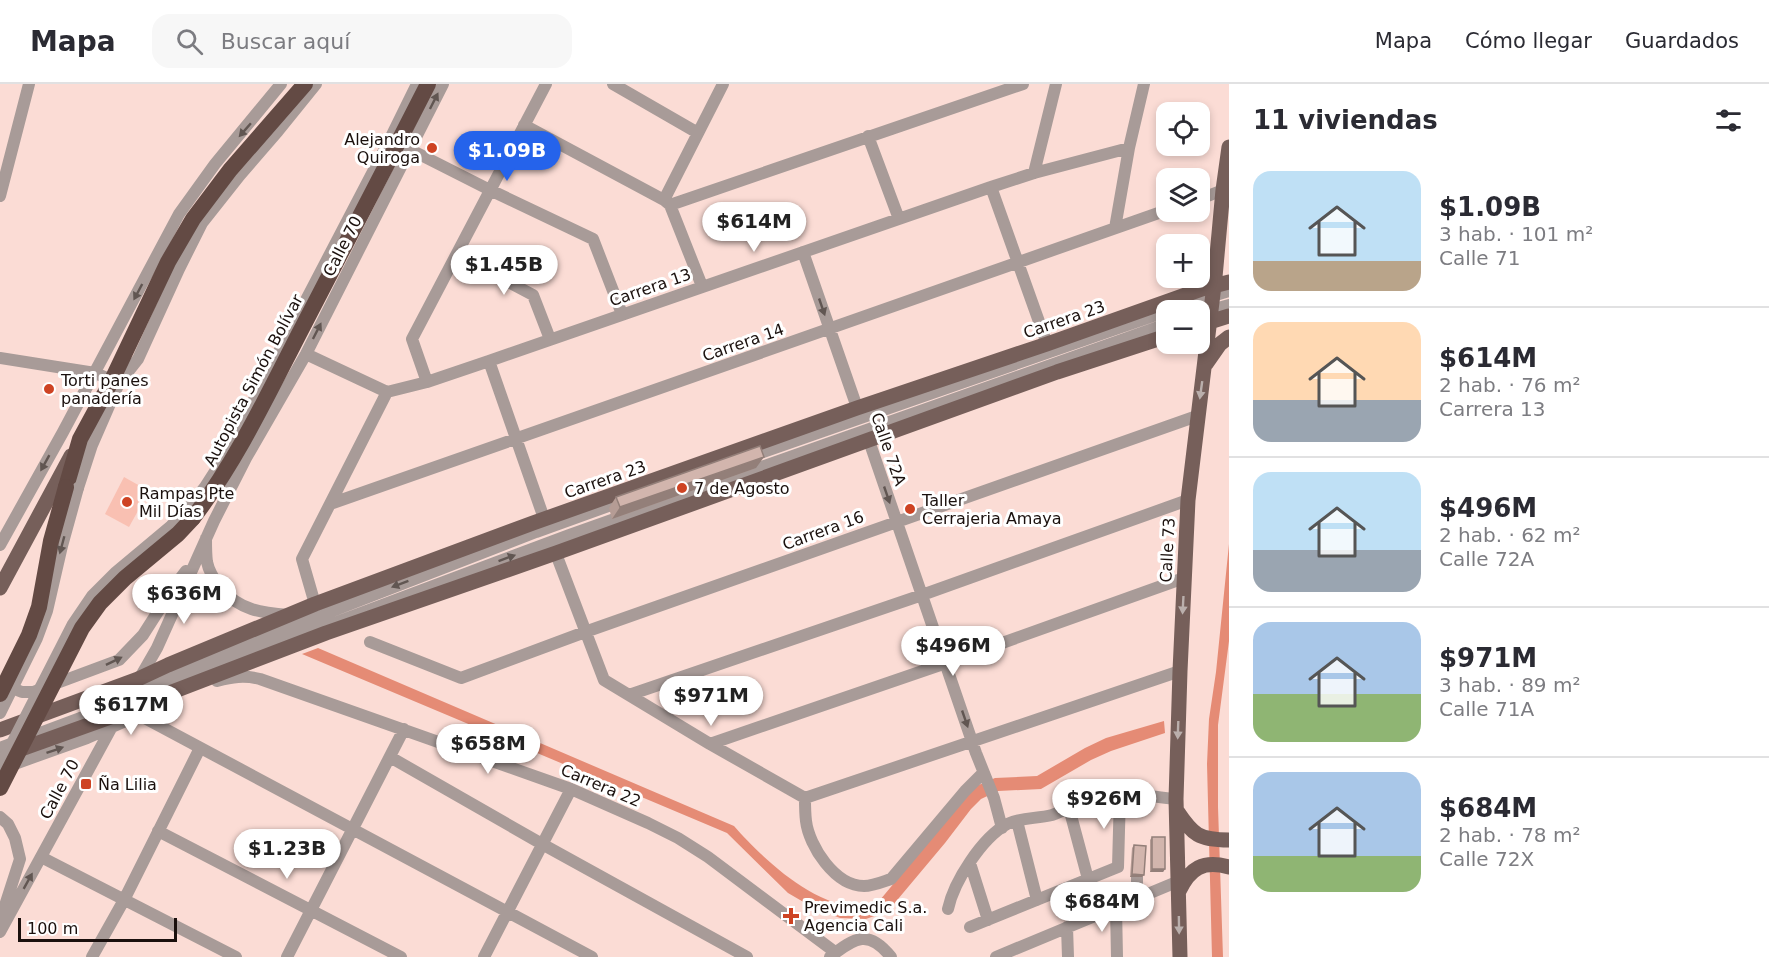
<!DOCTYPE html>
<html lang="es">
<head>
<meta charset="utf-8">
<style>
  body { margin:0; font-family:"DejaVu Sans",sans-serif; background:#f7f7f7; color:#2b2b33; height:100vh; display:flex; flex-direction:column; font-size:22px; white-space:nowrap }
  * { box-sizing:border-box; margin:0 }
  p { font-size:20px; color:#7c7c81 }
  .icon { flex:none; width:33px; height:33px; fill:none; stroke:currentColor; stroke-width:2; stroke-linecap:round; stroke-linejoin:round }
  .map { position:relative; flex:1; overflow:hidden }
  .side { display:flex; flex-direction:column; background:#fff; width:540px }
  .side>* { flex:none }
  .fabs { position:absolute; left:1156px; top:18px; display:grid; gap:12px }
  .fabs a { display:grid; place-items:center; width:54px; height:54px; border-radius:12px; background:#fff; box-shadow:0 3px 9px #0003; font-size:30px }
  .scale { position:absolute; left:18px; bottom:15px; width:159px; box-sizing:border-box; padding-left:6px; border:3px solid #1a100d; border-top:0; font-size:16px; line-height:21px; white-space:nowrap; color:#1a100d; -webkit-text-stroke:4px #fff; paint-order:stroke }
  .price { position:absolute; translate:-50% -51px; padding:0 14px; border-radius:21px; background:#fff; color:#222; font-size:20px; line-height:39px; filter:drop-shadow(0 2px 3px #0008) }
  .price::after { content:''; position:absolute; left:50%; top:36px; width:18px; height:14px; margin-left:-9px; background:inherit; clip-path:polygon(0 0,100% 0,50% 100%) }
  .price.selected { background:#2563eb; color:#fff }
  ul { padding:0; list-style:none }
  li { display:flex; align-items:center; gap:18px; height:150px; padding:0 24px }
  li+li { border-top:2px solid #e1e1e2 }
  li span { display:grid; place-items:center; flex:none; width:168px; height:120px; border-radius:18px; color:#555 }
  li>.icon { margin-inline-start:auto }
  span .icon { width:72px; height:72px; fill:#fffc; stroke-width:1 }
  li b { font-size:26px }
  h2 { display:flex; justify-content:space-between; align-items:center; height:72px; padding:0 24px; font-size:26px }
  header { display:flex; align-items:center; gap:36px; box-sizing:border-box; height:84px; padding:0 30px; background:#fff; border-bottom:2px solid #e1e1e2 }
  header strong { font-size:28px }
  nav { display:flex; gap:33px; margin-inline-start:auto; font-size:21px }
  .search { width:420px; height:54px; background:#f7f7f7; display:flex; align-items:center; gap:15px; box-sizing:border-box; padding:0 21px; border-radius:18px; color:#7c7c81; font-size:22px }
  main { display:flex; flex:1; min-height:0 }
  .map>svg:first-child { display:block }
  .green { fill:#f9c0b2 }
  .water { fill:#e58b75 }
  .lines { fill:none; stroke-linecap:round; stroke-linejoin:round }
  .minor { stroke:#a89b98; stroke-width:12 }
  .major { stroke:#765f5a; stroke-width:15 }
  .highway { stroke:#634a44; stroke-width:16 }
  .minor-bridge { stroke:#a89b98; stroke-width:12 }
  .highway-bridge { stroke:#634a44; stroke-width:16 }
  .wall { fill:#b59c95 }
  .shaded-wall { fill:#937f79 }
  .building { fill:#d2b5ad; stroke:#937f79; stroke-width:1.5 }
  .oneway { fill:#615652 }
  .oneway2 { fill:#baafac }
  .poi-dot { fill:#ce4323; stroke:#fff; stroke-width:2 }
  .labels { text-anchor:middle; stroke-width:6; stroke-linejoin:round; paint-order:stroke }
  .poi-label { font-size:16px; fill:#1a100d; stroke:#fff; text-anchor:start }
  .street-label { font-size:16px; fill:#1a100d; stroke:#fff }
</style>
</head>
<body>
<header>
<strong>Mapa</strong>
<div class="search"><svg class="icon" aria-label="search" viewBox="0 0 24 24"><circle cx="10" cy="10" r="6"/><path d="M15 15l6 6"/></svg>Buscar aquí</div>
<nav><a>Mapa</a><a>Cómo llegar</a><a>Guardados</a></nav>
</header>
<main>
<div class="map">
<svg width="1229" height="873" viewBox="0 0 1229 873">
  <rect width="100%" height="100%" fill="#fbdcd5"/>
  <!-- green -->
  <path class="green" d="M124 393 149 407 129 443 105 430Z"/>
  <!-- water -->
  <path class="water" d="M1229 460V557L1218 641V723L1223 873H1212L1207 680 1209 635 1216 588Z
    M318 564 734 742C762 774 817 826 862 822 868 821 875 818 880 816L974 703 995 694 1037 692 1085 664 1106 654 1164 637 1165 649 1111 667 1091 676 1041 705 998 707 981 715 971 725 945 759 888 827 866 835 840 834 812 823 788 809 727 749 302 570Z"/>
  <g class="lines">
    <!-- minor -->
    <path class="minor" d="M613 0 698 49
      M524 41 664 116 670 121 702 202
      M868 52 899 135
      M409 65 490 106 593 155 622 230
      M1034 89 1056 0
      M991 103 1047 260
      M0 112 29 0
      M1200 115 1223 106
      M664 116 723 0
      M670 121 1023 0
      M1115 144 1129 64 1144 0
      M803 168 860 332
      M457 171 533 211 550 255
      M1167 226 1229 207
      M1200 229 1229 221
      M306 270 387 308
      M0 274 95 289 112 296
      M489 277 547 443
      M427 298 412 255 546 0
      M387 308 427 298 489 277 991 103 1034 89 1129 64
      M866 348 976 669 994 714 1002 744
      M749 373 1167 227
      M78 404 92 361 119 299 138 275 179 185 202 139 240 91 278 47 316 0
      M330 420 1167 126
      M185 428 205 403 223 375 390 55 417 0
      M206 454C206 462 206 471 207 478 209 488 215 497 220 504 240 526 261 529 289 531
      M0 461 63 348 179 130 215 80 281 0
      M553 462 604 596 710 660 805 714
      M315 520 302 475 387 308
      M370 558 461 594 585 548 1197 332
      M138 597 157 564 214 437 246 374 306 270 443 0
      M217 597C232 593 244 591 260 595L571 705 648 739 678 754 708 773 835 868
      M4 601 22 608H33L119 576 143 551 173 504 186 487
      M139 602 536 448 625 416
      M629 611 922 511 1188 416
      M130 626 139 631 176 614
      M710 660 946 579 1184 494
      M0 664 80 634 125 620 169 601 569 451 1167 240
      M390 673 542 760 747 873
      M9 682 87 654 139 631 592 873
      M805 714 1180 587
      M805 714C805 721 805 729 806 737 809 762 835 802 864 802 873 802 882 798 891 795L965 707 983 689
      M1069 724 1088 795
      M0 733 8 740 15 754 20 775 0 837
      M1017 737 1037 816
      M158 747 401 873
      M41 773 236 873
      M970 779 988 836
      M1137 793V814
      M1116 823 1117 873
      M948 825C954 797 982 754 1007 740 1021 733 1037 735 1052 731 1068 726 1082 713 1098 710 1121 706 1152 713 1176 715
      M970 843 1118 783 1120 710
      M1067 843 1068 873
      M0 848 120 628
      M92 873 124 816 200 664
      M287 873 404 645
      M484 873 571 705
      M830 873C855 853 869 845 891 873
      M996 873 1179 797"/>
    <!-- major -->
    <path class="major" d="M1200 241 1229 232
      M1206 280 1220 260 1229 253
      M0 504 71 372
      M0 646 138 595 168 581 315 520 533 439 857 324 1047 260 1202 205 1229 198
      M13 668 119 630 172 608 326 549 556 469 1057 288 1167 252
      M1177 727C1193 751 1199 756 1229 756
      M1179 807C1190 784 1203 776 1229 783
      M1180 873 1176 715 1180 587 1188 416 1215 193 1223 106 1229 63"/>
    <!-- highway -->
    <path class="highway" d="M66 403 80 355 112 296 168 178 193 135 230 86 305 0
      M193 434C237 376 267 312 300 248 343 165 386 83 428 0"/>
    <!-- minor-bridge -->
    <path class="minor-bridge" d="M0 629 37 554 47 527 62 462 78 404
      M0 683 73 540 92 512 116 488 171 442 185 428"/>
    <!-- highway-bridge -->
    <path class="highway-bridge" d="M0 610 29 551 39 523 51 457 66 403
      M0 704 82 544 100 519 125 494 178 450 193 434"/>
  </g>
  <!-- wall -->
  <path class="wall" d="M756 384 612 435 609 424 616 413Z
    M1152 753 1165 785 1163 788H1150V756Z
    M1134 761 1144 791 1142 793H1130L1132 764Z"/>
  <!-- shaded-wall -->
  <path class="shaded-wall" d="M764 373 756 384 612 435 620 423Z
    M1152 785H1165L1163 788H1150Z
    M1132 790 1144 791 1142 793H1130Z"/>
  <!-- building -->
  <path class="building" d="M760 362 764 373 620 423 616 413Z
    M1152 753H1165V785H1152Z
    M1134 761 1146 762 1144 791 1132 790Z"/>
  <!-- one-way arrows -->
  <defs><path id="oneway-solid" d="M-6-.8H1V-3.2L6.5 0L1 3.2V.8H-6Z" transform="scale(1.5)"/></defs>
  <g class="oneway">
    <use href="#oneway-solid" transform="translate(434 17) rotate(-63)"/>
    <use href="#oneway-solid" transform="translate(245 46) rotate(131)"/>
    <use href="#oneway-solid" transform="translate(138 208) rotate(118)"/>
    <use href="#oneway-solid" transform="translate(822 223) rotate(71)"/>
    <use href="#oneway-solid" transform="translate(317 247) rotate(-63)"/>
    <use href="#oneway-solid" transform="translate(45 379) rotate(119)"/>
    <use href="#oneway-solid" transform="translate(887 411) rotate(71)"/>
    <use href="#oneway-solid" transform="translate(62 461) rotate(105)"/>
    <use href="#oneway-solid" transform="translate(507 474) rotate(-20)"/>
    <use href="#oneway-solid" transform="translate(400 500) rotate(159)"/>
    <use href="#oneway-solid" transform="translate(114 577) rotate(-26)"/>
    <use href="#oneway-solid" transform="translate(965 635) rotate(71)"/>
    <use href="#oneway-solid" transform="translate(55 666) rotate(-19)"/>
    <use href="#oneway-solid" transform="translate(28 797) rotate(-61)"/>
  </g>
  <g class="oneway2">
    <use href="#oneway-solid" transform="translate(1201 306) rotate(98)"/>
    <use href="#oneway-solid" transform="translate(1183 521) rotate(93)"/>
    <use href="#oneway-solid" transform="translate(1178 646) rotate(92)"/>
    <use href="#oneway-solid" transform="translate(1179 841) rotate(89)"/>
  </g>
  <!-- markers -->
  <g class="poi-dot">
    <circle cx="432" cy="64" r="6"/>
    <circle cx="49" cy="305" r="6"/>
    <circle cx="682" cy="404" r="6"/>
    <circle cx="127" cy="418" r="6"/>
    <circle cx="910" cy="425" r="6"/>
    <rect x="80" y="694" width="12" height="12" rx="3"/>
    <path d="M788 823h6v6h6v6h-6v6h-6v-6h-6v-6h6z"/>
  </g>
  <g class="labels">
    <!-- poi labels -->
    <g class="poi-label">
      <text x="420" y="61" text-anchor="end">Alejandro<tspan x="420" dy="18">Quiroga</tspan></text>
      <text x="61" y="302">Torti panes<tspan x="61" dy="18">panadería</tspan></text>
      <text x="694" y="410">7 de Agosto</text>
      <text x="139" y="415">Rampas Pte<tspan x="139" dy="18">Mil Días</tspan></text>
      <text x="922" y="422">Taller<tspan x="922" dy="18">Cerrajeria Amaya</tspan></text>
      <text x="98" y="706">Ña Lilia</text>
      <text x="804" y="829">Previmedic S.a.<tspan x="804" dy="18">Agencia Cali</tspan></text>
    </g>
    <!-- street labels -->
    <g class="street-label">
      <text transform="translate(342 162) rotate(-63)" y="6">Calle 70</text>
      <text transform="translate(650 203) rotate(-19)" y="6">Carrera 13</text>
      <text transform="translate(1064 235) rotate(-19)" y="6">Carrera 23</text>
      <text transform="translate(743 258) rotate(-19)" y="6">Carrera 14</text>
      <text transform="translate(253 296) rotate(-62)" y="6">Autopista Simón Bolívar</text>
      <text transform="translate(889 365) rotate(71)" y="6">Calle 72A</text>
      <text transform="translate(605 395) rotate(-19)" y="6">Carrera 23</text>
      <text transform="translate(823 446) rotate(-20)" y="6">Carrera 16</text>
      <text transform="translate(1167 466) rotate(-87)" y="6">Calle 73</text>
      <text transform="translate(601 701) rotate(23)" y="6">Carrera 22</text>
      <text transform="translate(59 705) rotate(-62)" y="6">Calle 70</text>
    </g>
  </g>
</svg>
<div class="fabs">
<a><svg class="icon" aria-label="locate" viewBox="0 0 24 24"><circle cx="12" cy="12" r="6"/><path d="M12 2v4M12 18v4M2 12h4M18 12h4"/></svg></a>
<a><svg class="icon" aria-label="layers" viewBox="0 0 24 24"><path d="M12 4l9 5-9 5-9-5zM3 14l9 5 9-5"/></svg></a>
<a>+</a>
<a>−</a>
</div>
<div class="scale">100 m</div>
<b class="price selected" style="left:507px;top:98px">$1.09B</b>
<b class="price" style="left:754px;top:169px">$614M</b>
<b class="price" style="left:504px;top:212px">$1.45B</b>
<b class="price" style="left:184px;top:541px">$636M</b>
<b class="price" style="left:953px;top:593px">$496M</b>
<b class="price" style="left:711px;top:643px">$971M</b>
<b class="price" style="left:131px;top:652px">$617M</b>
<b class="price" style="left:488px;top:691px">$658M</b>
<b class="price" style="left:1104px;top:746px">$926M</b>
<b class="price" style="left:287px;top:796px">$1.23B</b>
<b class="price" style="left:1102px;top:849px">$684M</b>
</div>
<section class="side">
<h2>11 viviendas<svg class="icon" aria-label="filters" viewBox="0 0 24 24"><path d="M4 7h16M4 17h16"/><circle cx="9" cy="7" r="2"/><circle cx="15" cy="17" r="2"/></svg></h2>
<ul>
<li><span style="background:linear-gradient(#bfe0f5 75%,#b9a48a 0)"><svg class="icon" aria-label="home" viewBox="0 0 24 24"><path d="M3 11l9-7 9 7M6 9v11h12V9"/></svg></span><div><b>$1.09B</b><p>3 hab. · 101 m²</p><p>Calle 71</p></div></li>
<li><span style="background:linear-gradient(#ffd9b3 65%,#9aa5b1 0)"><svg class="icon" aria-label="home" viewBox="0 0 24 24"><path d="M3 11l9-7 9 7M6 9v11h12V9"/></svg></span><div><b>$614M</b><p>2 hab. · 76 m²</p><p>Carrera 13</p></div></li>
<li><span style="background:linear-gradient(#bfe0f5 65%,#9aa5b1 0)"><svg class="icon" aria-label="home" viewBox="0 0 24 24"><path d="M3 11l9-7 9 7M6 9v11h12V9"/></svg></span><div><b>$496M</b><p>2 hab. · 62 m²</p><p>Calle 72A</p></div></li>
<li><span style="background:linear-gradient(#a9c7e8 60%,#8fb573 0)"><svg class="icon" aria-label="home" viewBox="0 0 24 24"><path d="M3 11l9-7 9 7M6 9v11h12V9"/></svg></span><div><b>$971M</b><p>3 hab. · 89 m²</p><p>Calle 71A</p></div></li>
<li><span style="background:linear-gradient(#a9c7e8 70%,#8fb573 0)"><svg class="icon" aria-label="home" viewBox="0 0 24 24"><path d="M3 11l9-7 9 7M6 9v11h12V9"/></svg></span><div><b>$684M</b><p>2 hab. · 78 m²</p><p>Calle 72X</p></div></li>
</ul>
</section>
</main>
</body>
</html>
